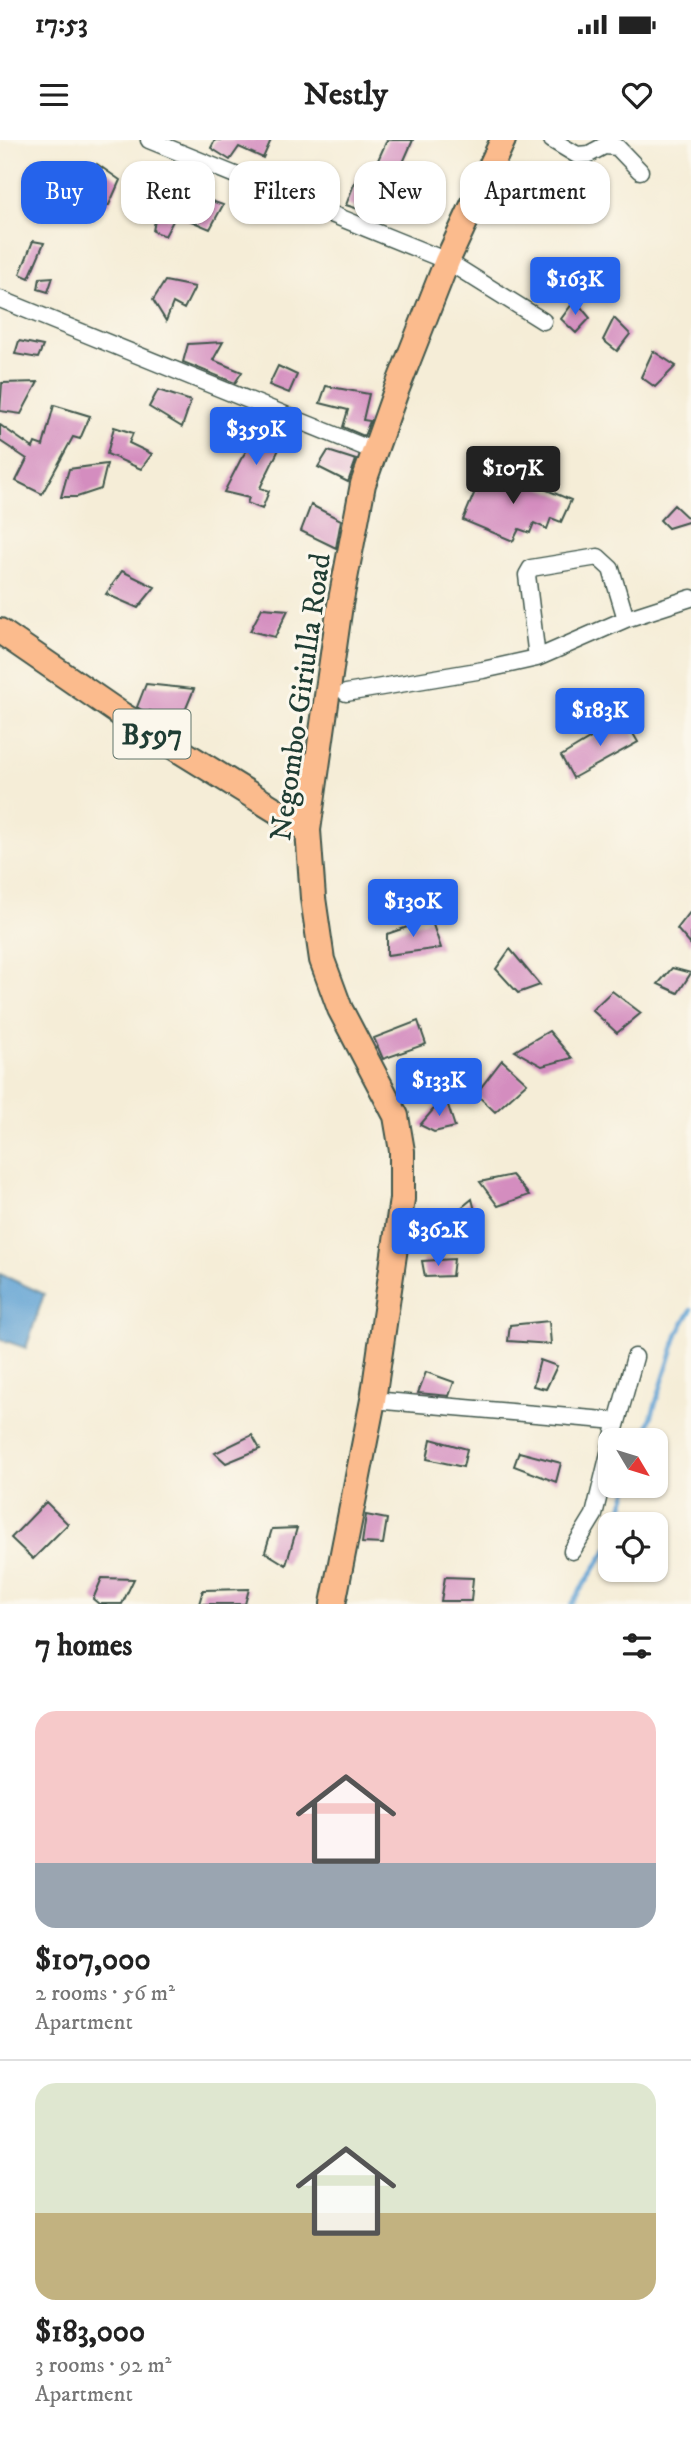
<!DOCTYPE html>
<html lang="en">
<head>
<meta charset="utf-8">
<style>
  body { margin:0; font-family:"IM FELL DW Pica",serif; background:#f2f2f2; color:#222; height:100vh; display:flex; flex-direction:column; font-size:26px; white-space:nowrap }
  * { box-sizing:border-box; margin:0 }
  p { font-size:23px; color:#767676 }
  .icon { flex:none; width:38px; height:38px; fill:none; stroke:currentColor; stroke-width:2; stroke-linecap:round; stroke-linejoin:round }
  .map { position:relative; height:1464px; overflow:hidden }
  .drawer { display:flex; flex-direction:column; background:#fff; flex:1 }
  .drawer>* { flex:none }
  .top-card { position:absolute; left:21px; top:21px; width:649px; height:63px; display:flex; gap:14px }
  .needle { width:46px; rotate:128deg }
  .controls { position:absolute; left:598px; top:1288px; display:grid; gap:14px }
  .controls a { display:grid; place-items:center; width:70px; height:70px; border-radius:14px; background:#fff; box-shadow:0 2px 5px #0004; font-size:35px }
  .price { position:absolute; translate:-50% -60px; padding:0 16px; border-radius:7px; background:#2563eb; color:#fff; font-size:23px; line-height:46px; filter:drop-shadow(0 2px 4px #0008) }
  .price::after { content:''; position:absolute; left:50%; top:42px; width:21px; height:16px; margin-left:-10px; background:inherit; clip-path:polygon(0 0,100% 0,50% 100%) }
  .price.active { background:#222; color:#fff }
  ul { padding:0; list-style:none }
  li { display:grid; align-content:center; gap:14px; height:371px; padding:0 35px }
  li+li { border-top:2px solid #e0e0e0 }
  li span { display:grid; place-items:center; height:217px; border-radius:21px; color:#555 }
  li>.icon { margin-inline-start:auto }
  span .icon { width:126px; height:126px; fill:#fffc; stroke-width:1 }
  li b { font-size:30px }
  h2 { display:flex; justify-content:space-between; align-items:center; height:84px; padding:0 35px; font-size:30px }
  .pill { padding:0 24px; border-radius:21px; background:#fff; box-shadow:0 2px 5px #0004; font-size:24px; line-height:63px }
  .pill.active { background:#2563eb; color:#fff }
  .status { display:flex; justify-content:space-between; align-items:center; height:49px; padding:0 35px; background:#fff; direction:ltr }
  .status svg { height:19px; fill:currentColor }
  header { display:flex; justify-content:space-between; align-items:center; height:91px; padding:0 35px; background:#fff; font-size:32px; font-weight:700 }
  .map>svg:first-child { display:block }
  .water { fill:#5fa1d3; stroke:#3f6f84; stroke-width:2 }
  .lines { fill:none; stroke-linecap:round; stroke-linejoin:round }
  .stream { stroke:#5fa1d3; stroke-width:4.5 }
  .building { fill:#d48dbf }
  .street-casing { stroke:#3f574c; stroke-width:19 }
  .primary-casing { stroke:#3f574c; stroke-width:28 }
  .street { stroke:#fff; stroke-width:16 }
  .primary { stroke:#fbbb8d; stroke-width:24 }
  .labels { text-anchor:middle; stroke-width:6; stroke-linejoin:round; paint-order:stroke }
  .shield { fill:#fbf7ec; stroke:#61756b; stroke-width:2 }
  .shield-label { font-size:28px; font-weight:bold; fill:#1f3d34 }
  .street-label { font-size:30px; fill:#1f3d34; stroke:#fbf7ec }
</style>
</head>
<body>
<div class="status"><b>17:53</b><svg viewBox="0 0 49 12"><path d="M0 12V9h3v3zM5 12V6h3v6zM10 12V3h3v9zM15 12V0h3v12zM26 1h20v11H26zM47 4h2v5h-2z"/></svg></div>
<header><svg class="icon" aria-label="menu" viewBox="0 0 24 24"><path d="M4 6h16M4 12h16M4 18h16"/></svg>Nestly<svg class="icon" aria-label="heart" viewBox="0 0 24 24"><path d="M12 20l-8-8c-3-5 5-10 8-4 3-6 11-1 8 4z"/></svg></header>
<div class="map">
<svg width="691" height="1464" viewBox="0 0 691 1464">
  <rect width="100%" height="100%" fill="#fbf7ec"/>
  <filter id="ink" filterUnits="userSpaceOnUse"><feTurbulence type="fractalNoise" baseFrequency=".0143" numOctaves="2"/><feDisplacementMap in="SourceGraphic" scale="14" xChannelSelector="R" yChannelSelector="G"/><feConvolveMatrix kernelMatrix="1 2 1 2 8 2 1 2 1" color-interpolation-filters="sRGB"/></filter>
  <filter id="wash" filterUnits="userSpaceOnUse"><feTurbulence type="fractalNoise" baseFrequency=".00686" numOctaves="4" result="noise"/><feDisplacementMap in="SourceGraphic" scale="28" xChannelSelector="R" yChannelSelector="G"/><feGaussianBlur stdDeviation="1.57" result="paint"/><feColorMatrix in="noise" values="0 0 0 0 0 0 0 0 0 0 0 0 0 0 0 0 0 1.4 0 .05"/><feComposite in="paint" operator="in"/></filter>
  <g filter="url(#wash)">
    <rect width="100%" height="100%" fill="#f5edd7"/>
    <!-- water -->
    <path class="water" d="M0 1134 44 1154 26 1208 0 1199Z"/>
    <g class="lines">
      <!-- stream -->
      <path class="stream" d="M644 1300 678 1193 691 1170
        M617 1384 629 1346
        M571 1464 611 1404"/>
    </g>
    <g id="blocks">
      <!-- building -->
      <path class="building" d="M215 0H271L263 18 239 7 230 20 211 8Z
        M387 0H413L387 59 374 57 368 72 346 65 358 34 370 38Z
        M97 24 120 40 109 65 72 66Z
        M189 53 223 65 210 89 179 76Z
        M156 75 174 79 165 96 153 91Z
        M33 101 44 103 29 138 20 134Z
        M53 137 48 152 38 149 40 138Z
        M165 141 195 147 184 169 173 163 166 181 153 160Z
        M575 160 590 178 576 193 561 179Z
        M614 178 630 194 617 211 603 200Z
        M19 201 43 206 38 218 15 214Z
        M223 202 213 220 242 232 235 243 183 222 188 204Z
        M653 211 676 226 655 247 641 237Z
        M278 226 297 235 289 253 269 245Z
        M38 242 21 274 0 271 2 243Z
        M326 246 369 254 363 280 370 281 364 296 343 287 348 270 320 263Z
        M158 250 191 261 182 287 149 267Z
        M54 265 90 276 80 299 73 297 42 354 16 341 27 319 0 301V285L33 308 35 303 43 306Z
        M263 286 287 293 260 348 269 351 262 369 247 363 249 358 224 352 241 319Z
        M114 287 133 293 129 303 152 314 141 329 107 314Z
        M328 311 356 320 348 342 318 327Z
        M107 324 101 349 77 357H61L69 329Z
        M492 327 571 360 561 382 551 378 547 389 534 383 530 393 519 389 513 401 463 380 476 349 481 342 485 343Z
        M311 365 341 380 336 408 301 391Z
        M674 365 691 381 668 388 660 380Z
        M122 431 155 447 138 468 106 454Z
        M262 468 288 470 275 497 250 491Z
        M146 544 194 549 180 583 150 571 148 574 137 567Z
        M624 578 638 602 573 638 561 616Z
        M691 771V805L677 789Z
        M431 779 441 808 387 815V794Z
        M510 809 540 845 518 853 496 829Z
        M672 828 691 833 678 853 658 844Z
        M612 851 641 873 617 893 592 870Z
        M418 881 426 904 383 919 374 898Z
        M549 891 572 918 542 926 515 911Z
        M502 920 527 943 495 972 476 954Z
        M445 956 455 987 434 992 420 985Z
        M512 1035 529 1055 498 1066 480 1042Z
        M472 1059 478 1082 454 1101 440 1085Z
        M454 1119 452 1136 425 1137 422 1121Z
        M549 1181 551 1204 508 1201 510 1185Z
        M540 1220 557 1226 546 1249 533 1246Z
        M426 1232 454 1242 449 1256 418 1253Z
        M252 1295 260 1309 226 1323 215 1313Z
        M431 1299 467 1309 463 1327 427 1319Z
        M519 1312 561 1323 556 1342 514 1326Z
        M46 1362 68 1384 33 1419 11 1398Z
        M366 1375 387 1379 383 1404 362 1403Z
        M297 1388 286 1425 265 1412 272 1389Z
        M445 1437 473 1438 471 1461H441Z
        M102 1438 134 1439 122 1464H99L93 1459Z
        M249 1449 245 1464H199L203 1450Z"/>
    </g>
  </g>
  <g filter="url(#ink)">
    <use href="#blocks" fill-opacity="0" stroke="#3f574c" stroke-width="2"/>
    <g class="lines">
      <!-- street casing -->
      <g class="street-casing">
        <path id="street" d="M149 0 447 121 543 181
          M552 0 577 15 589 14 604 6 617 7 640 31
          M0 159 374 311
          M537 518 527 435 531 428 598 417 611 429 626 479
          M346 553 483 530 537 518 626 479 691 458
          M373 1260 617 1281
          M612 1300 635 1217
          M572 1411 594 1375 611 1305"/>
      </g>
      <!-- primary casing -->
      <g class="primary-casing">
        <path id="primary" d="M0 491 122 575 308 690
          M333 1464 373 1260 402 1059V1011L396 976 340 869 322 820 313 758 308 690 340 465 363 344 396 251 447 121 503 0"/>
      </g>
      <!-- street -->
      <use href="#street" class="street"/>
      <!-- primary -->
      <use href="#primary" class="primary"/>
    </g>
  </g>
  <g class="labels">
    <!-- shield labels -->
    <rect class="shield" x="113.5" y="569.5" width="77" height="49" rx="5"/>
    <g class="shield-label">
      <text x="152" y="604">B597</text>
    </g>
    <!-- street labels -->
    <g class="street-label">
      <text transform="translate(300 557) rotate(-82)" y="10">Negombo-Giriulla Road</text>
    </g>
  </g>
</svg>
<div class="controls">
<a><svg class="needle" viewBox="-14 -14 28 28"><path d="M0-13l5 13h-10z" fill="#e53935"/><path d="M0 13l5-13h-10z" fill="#767676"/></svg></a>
<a><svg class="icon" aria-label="locate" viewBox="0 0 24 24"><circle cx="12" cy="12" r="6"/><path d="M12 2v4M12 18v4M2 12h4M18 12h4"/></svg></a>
</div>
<b class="price" style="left:575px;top:177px">$163K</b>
<b class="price" style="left:256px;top:327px">$359K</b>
<b class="price active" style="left:513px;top:366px">$107K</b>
<b class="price" style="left:600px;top:608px">$183K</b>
<b class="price" style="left:413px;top:799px">$130K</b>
<b class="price" style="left:439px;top:978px">$133K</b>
<b class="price" style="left:438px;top:1128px">$362K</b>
<div class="top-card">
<a class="pill active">Buy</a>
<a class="pill">Rent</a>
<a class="pill">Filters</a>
<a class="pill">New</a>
<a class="pill">Apartment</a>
</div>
</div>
<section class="drawer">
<h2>7 homes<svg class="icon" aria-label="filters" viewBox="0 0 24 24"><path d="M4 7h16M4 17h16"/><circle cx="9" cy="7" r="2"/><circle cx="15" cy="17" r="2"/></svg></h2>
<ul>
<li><span style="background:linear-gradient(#f6c9c9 70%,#9aa5b1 0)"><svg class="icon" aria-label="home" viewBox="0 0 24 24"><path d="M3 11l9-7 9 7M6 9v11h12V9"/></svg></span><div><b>$107,000</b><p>2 rooms · 56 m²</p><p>Apartment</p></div></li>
<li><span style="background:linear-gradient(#dfe7d0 60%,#c2b280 0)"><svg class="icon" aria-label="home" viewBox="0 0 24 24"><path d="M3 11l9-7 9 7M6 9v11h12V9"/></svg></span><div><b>$183,000</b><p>3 rooms · 92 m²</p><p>Apartment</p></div></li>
</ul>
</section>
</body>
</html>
